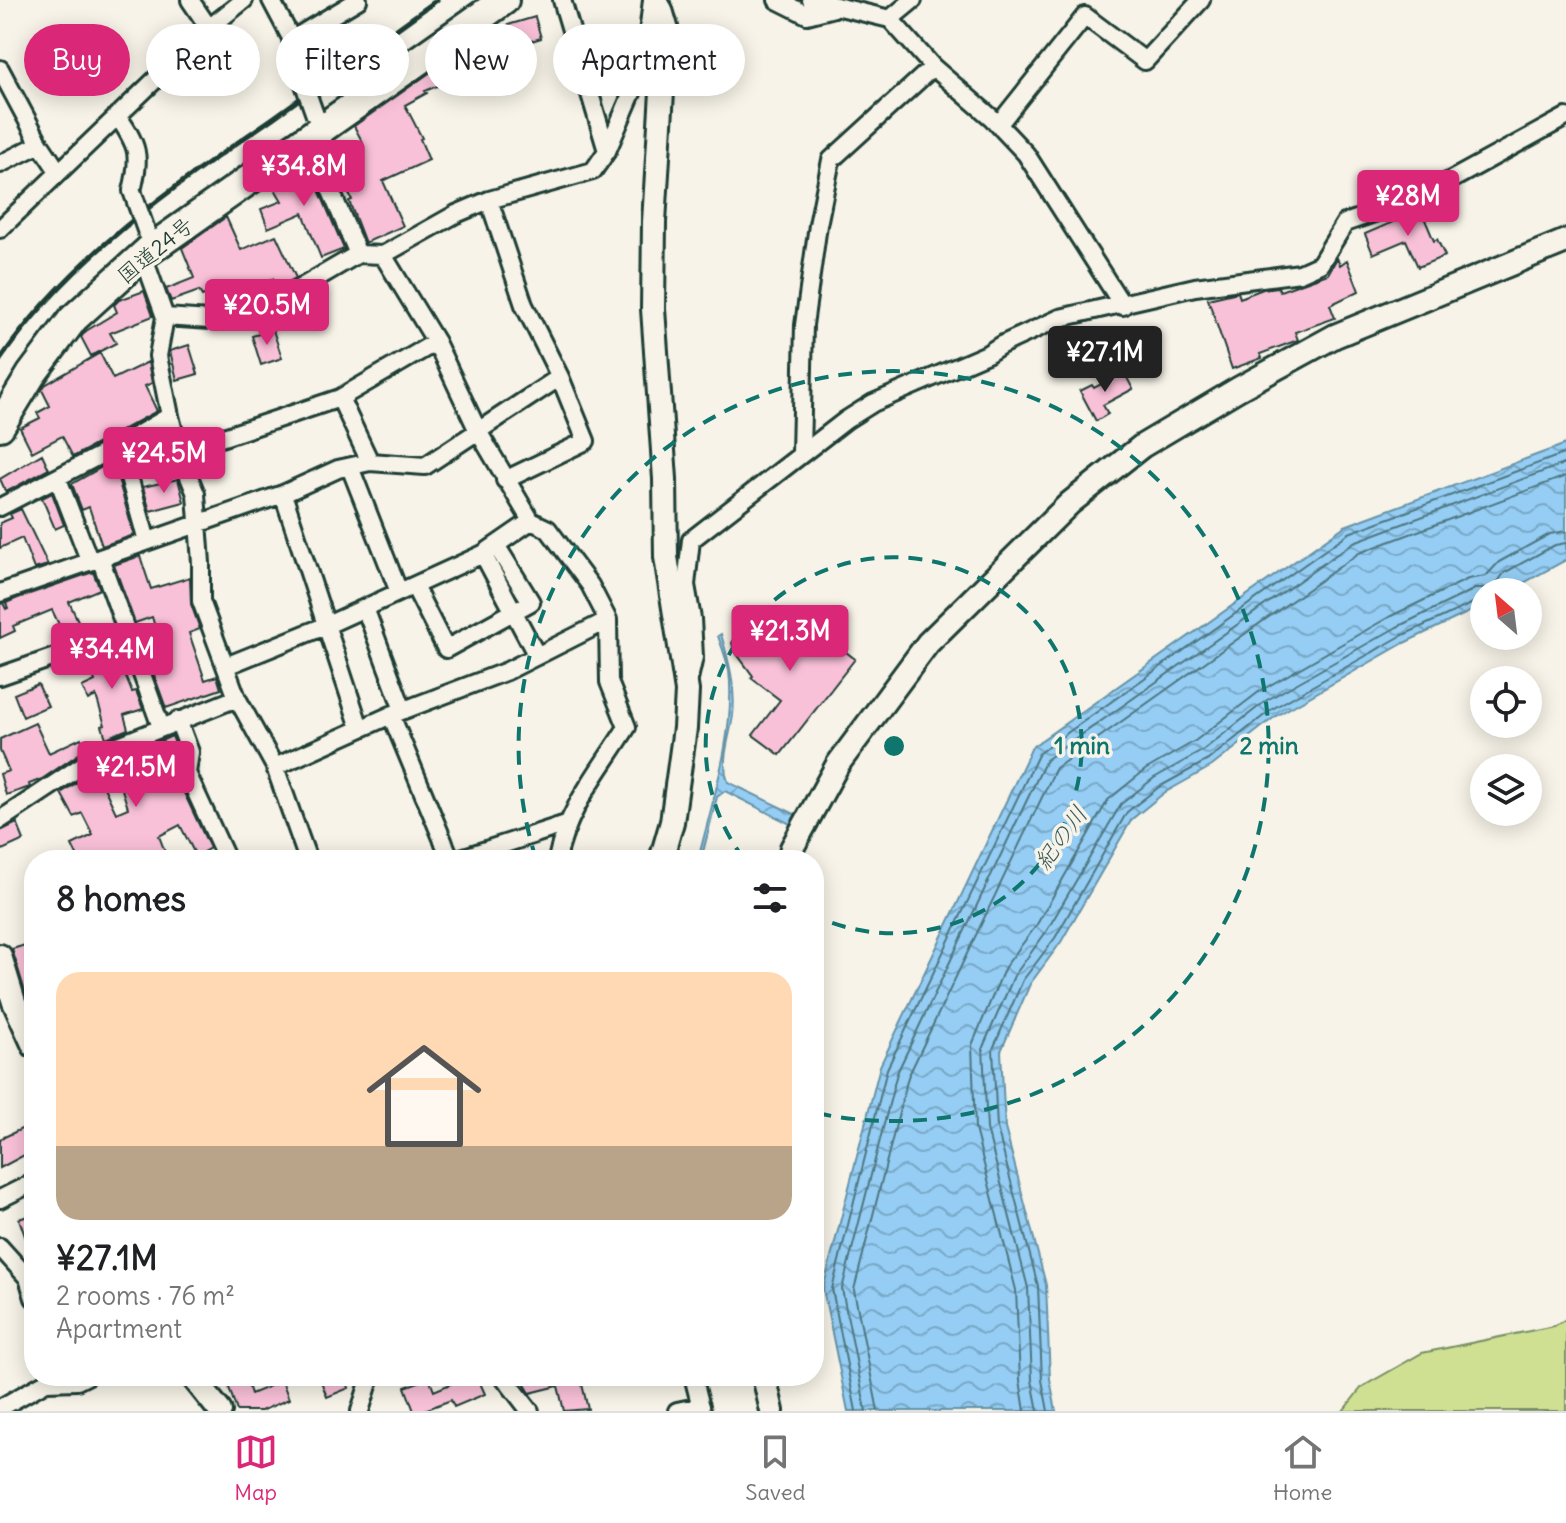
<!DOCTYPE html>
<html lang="en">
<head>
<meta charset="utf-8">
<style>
  body { margin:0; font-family:Delius,"Klee One",sans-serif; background:#f6f6f6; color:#202124; height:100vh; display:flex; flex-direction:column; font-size:30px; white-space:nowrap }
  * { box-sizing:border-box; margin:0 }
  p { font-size:26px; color:#757577 }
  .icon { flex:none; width:44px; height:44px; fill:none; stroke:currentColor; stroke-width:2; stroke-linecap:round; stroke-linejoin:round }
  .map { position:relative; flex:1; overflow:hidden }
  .panel { position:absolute; left:24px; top:850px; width:800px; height:536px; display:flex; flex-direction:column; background:#fff; border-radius:32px; box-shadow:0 4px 20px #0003 }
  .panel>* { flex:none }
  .top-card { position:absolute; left:24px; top:24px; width:800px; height:72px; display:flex; gap:16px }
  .needle { width:52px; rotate:332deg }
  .fabs { position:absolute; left:1470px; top:578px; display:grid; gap:16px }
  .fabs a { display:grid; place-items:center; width:72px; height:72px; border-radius:50%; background:#fff; box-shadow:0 4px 20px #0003; font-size:40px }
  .price { position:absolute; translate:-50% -68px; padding:0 18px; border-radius:8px; background:#db2777; color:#fff; font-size:26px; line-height:52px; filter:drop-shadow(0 2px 4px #0008) }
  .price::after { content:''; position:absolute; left:50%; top:48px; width:24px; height:18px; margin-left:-12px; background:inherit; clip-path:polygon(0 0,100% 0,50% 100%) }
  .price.current { background:#222; color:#fff }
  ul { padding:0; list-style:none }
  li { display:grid; align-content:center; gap:16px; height:424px; padding:0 32px }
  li+li { border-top:2px solid #e0e0e0 }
  li span { display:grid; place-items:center; height:248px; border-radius:24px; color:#555 }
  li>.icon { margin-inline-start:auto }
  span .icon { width:144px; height:144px; fill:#fffc; stroke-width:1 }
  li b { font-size:34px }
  h2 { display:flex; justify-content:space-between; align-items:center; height:96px; padding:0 32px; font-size:34px }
  .chip { padding:0 28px; border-radius:36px; background:#fff; box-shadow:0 4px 20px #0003; font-size:28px; line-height:72px }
  .chip.current { background:#db2777; color:#fff }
  .tabs { display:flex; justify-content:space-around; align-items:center; height:112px; border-top:2px solid #e0e0e0; background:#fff; font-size:22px; color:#757577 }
  .tabs a { display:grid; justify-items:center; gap:4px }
  .tabs .current { color:#db2777 }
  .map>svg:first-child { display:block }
  .green { fill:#d0e093; stroke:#788e64; stroke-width:2 }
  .water { fill:url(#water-waves); stroke:#6693a7; stroke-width:2 }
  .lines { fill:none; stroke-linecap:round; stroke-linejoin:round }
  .shore { stroke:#4e7781; stroke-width:2 }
  .building { fill:#f9c1d8; stroke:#1f3d34; stroke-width:2 }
  .street-casing { stroke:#1f3d34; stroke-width:22 }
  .secondary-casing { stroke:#1f3d34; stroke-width:28 }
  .highway-casing { stroke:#1f3d34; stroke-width:34 }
  .street { stroke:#f7f3e8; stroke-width:16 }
  .secondary { stroke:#f7f3e8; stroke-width:22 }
  .highway { stroke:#f7f3e8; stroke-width:28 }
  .rail { stroke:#1f3d34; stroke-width:5 }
  .street-bridge-casing { stroke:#1f3d34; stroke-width:22; stroke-linecap:butt }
  .street-bridge { stroke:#f7f3e8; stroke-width:16 }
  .ring { fill:none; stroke:#0f766e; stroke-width:4; stroke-dasharray:14 10 }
  .labels { text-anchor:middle; stroke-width:7; stroke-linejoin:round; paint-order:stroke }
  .street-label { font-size:22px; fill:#1f3d34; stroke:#f7f3e8 }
  .water-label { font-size:24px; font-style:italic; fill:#375a5a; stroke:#f7f3e8 }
  .centre { fill:#0f766e; stroke:#f7f3e8; stroke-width:4 }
  .ring-label { font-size:24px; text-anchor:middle; font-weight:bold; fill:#0f766e; stroke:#f7f3e8; stroke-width:7; stroke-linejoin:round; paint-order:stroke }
</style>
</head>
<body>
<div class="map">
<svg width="1566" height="1411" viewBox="0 0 1566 1411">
  <defs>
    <pattern id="water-waves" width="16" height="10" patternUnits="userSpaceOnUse" patternTransform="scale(2)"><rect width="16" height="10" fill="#95cdf4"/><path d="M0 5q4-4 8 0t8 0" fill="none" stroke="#79a8c6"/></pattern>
  </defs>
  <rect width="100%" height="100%" fill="#f7f3e8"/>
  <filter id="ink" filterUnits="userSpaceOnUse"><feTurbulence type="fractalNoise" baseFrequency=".0125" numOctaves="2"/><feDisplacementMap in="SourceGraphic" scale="16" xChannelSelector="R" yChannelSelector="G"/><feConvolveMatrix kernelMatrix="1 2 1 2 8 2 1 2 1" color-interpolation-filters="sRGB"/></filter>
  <g filter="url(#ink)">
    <!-- green -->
    <path class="green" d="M1566 1319V1411H1343L1362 1387 1422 1353 1554 1326Z"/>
    <!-- water -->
    <path class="water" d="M1566 444V560L1507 592H1484V605L1404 643 1276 716 1212 766 1164 793 1132 819 1061 942 1030 984 1001 1051 1005 1128 1046 1285 1050 1379 1056 1411H848L823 1289 880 1066 1032 747 1345 526Z
      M721 634C729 661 736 687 733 715 730 738 720 759 728 782L801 817 796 827 725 791 717 797 701 860H698C712 803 736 730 729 671 727 660 722 647 718 636Z"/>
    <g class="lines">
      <!-- shore -->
      <path class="shore" d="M856 1411 832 1289 887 1069 1039 753 1349 533 1566 453
        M866 1411 842 1289 897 1073 1046 760 1354 542 1566 463
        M878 1411 854 1290 908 1077 1056 768 1359 553 1566 476
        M1025 1411 1020 1380 1016 1290 975 1129 972 1045 1005 967 1036 926 1108 800 1145 770 1195 741 1260 691 1389 617 1468 579 1486 576 1499 562 1550 534 1566 531
        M1038 1411 1032 1380 1028 1288 987 1129 983 1047 1014 976 1046 932 1121 804 1154 778 1202 751 1267 700 1397 627 1475 589H1493L1504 573 1555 545 1566 543
        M1048 1411 1042 1380 1038 1286 997 1128 993 1049 1023 980 1055 938 1127 812 1159 787 1208 760 1272 709 1401 636 1484 598"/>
    </g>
    <!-- building -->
    <path class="building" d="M535 17 541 38 509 48 518 82 495 88 490 64 425 91 427 93 405 105 422 138 420 139 429 160 383 181 403 226 365 243 349 201 352 200 337 170 336 156 363 143 354 126 455 55 510 31 508 25Z
      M308 159 314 168 308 172 317 185 344 249 321 258 303 213 268 228 261 209 282 201 272 184Z
      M1421 210 1434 241 1437 239 1445 256 1418 267 1406 240 1373 254 1365 234Z
      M226 217 241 250 276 235 296 278 276 289 273 279 236 295 231 284 202 296 199 291 171 301 166 289 194 278 182 248Z
      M1337 258 1340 265 1347 260 1359 291 1330 305 1335 318 1295 332 1298 340 1260 354 1262 358 1232 369 1208 299 1238 292 1240 298 1263 289 1278 287 1280 291 1328 274Z
      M144 291 153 316 110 333 116 343 91 356 81 337 86 331 117 312 114 305 119 300Z
      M273 330 282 358 261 365 252 336Z
      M189 345 198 374 177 380 170 351Z
      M100 353 113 379 148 362 152 383 145 386 157 411 73 457 62 436 32 452 20 428 40 418 37 413 50 406 42 390 45 385Z
      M1124 372 1133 389 1103 405 1108 414 1096 421 1080 391 1092 385 1094 388Z
      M42 454 49 469 6 492 0 479Z
      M113 461 134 535 102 546 89 507 82 510 72 484Z
      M178 479 184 502 150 511 143 487Z
      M52 493 64 525 55 529 42 498Z
      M21 509 48 565 34 569 22 538 0 548V523L12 518 10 514Z
      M140 556 151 589 190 577 191 604 200 629 189 633 205 680 217 676 221 689 166 708 149 661 164 656 152 617 135 623 114 565Z
      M93 572 100 589 69 602 80 625 77 626 81 636 64 642 61 637 64 635 52 610 13 626 15 631 0 638V604L3 603 6 609 8 608 6 603 18 598Z
      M797 614 855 659 780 755 753 735 780 700 751 678 753 676 734 650 732 643 748 619 760 618 776 630 784 623 789 625Z
      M119 646 125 661 120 663 132 692 136 691 143 709 124 715 128 729 106 738 102 726 105 725 96 696 88 700 82 687 95 681 87 658Z
      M38 684 48 706 23 717 14 694Z
      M35 723 49 753 81 738 86 749 42 779 29 784 30 787 6 795 0 774 9 771 0 751V739Z
      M172 736 178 752 171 755 177 767V778L210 848 196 856 180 825 159 836 168 860H79L72 845 93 835 82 813 74 817 61 793 96 770 116 813 128 808 113 762Z
      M17 823 24 840 0 851V831Z
      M29 944 34 959V992L26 995 12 949Z
      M34 1123V1150L0 1168V1139Z
      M34 1214V1256H32L19 1219Z
      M225 1376H245L251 1394 282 1381 289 1399 261 1411H237Z
      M319 1376H345L349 1388 327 1397Z
      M469 1376H477L485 1394 454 1407 451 1400 422 1411H414L405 1387 429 1378 434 1391Z
      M520 1376H580L588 1409 564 1411 558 1386 530 1393Z"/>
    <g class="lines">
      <!-- street casing -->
      <g class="street-casing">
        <path id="street" d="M190 0 209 28
          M271 0 290 36 300 73
          M562 0 607 151
          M777 0 807 15 834 8
          M811 0 890 19
          M913 0 890 19 933 67 992 118 1026 154 1123 306
          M291 40 358 0
          M0 69 40 144 58 171
          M117 115C138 146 141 154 132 191
          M999 124 1085 16 1145 61 1201 0
          M321 126 328 184 358 254 383 255 456 214 489 200 593 171 607 151 635 86 647 42 652 0
          M0 164 40 144
          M0 229 209 28 244 0
          M148 251 146 264 165 317 158 356 170 416
          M383 255 436 342 478 431 531 521 548 529 590 585 608 620 609 682 627 727C600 771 567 808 557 860
          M165 317 210 320 281 299 358 254
          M340 398 370 462
          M120 445 147 541
          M179 452 340 398 436 342
          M801 453 804 325 818 225 831 160 933 67
          M350 467 399 592
          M58 479 90 562
          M505 480 586 441 560 377
          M283 494 360 728
          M0 507 120 445 170 416 179 452 196 494 201 563V601L237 698 275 767 308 860
          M483 554 537 656
          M100 558 161 727
          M414 586 446 649 531 602 496 545
          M0 593 283 494 338 469 370 462 425 466 560 377 524 305 489 200
          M365 608 403 710
          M226 666 325 626 483 554 531 521
          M0 676 127 632
          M689 679 694 657 692 619 686 585 691 540 846 420 873 403 987 354 1001 345 1060 318 1195 287 1300 273 1320 264 1345 223 1420 197 1566 117
          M391 715 451 860
          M178 720 190 752 187 773 227 860
          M275 767 391 715 507 671 608 620
          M0 820 104 751 237 698
          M455 860 566 824
          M0 1199 34 1182
          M0 1247 28 1278 34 1298
          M503 1376 530 1411
          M693 1376 702 1411
          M0 1408 46 1382 77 1381 87 1376
          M360 1411 371 1376
          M677 1411 701 1406"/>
      </g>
      <!-- secondary casing -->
      <g class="secondary-casing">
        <path id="secondary" d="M655 0 661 10 666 27 654 222 653 309 665 479 666 557 687 691 685 728 672 822 661 860
          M789 860 792 848 838 764 928 643 1070 503 1142 446 1238 389 1335 336 1566 241
          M0 956 14 1002 34 1046
          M192 1376 220 1411
          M764 1376 772 1411"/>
      </g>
      <!-- highway casing -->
      <g class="highway-casing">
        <path id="highway" d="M0 426 31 375 73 319 148 251 504 0"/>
      </g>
      <!-- street -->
      <use href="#street" class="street"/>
      <!-- secondary -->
      <use href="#secondary" class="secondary"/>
      <!-- highway -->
      <use href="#highway" class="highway"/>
      <!-- rail -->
      <path class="rail" d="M0 360C70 258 173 187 273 118 328 79 382 39 437 0"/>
      <!-- street-bridge casing -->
      <g class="street-bridge-casing">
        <path id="street-bridge" d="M300 73 315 115
          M132 191 147 233"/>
      </g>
      <!-- street-bridge -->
      <use href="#street-bridge" class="street-bridge"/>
    </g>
  </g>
  <!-- distance rings -->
  <g class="ring">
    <path d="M744 859A188 188 0 1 1 815 916"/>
    <path d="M536 859A375 375 0 1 1 816 1113"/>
  </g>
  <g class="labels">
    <!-- street labels -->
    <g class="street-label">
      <text transform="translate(155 250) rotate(-39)" y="8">国道24号</text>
    </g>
    <!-- water labels -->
    <g class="water-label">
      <text transform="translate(1061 838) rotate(-54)" y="8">紀の川</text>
    </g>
  </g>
  <circle cx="894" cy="746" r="12" class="centre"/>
  <g class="ring-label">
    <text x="1082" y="754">1 min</text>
    <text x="1269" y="754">2 min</text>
  </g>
</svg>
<div class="fabs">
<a><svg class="needle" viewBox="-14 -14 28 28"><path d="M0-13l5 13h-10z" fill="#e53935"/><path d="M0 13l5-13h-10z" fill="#757577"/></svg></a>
<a><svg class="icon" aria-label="locate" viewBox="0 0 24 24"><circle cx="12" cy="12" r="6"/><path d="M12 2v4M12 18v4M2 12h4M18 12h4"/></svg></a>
<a><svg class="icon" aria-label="layers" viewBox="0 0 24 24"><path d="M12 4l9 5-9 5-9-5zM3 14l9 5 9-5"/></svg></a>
</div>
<b class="price" style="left:304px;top:208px">¥34.8M</b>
<b class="price" style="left:1408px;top:238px">¥28M</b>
<b class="price" style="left:267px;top:347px">¥20.5M</b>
<b class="price current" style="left:1105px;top:394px">¥27.1M</b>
<b class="price" style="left:164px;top:495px">¥24.5M</b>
<b class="price" style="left:790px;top:673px">¥21.3M</b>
<b class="price" style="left:112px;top:691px">¥34.4M</b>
<b class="price" style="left:136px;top:809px">¥21.5M</b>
<div class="top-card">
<a class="chip current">Buy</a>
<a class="chip">Rent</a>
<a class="chip">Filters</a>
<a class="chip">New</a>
<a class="chip">Apartment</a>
</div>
<section class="panel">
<h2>8 homes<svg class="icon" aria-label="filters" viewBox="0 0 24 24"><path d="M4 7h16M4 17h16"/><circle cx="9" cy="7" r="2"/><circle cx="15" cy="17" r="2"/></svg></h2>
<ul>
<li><span style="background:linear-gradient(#ffd9b3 70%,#b9a48a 0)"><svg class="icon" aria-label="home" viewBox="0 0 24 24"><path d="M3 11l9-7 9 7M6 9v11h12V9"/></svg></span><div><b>¥27.1M</b><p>2 rooms · 76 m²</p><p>Apartment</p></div></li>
</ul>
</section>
</div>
<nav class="tabs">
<a class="current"><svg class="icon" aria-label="map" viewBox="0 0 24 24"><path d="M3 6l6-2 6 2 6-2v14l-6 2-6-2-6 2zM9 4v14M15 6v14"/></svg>Map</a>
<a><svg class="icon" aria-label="saved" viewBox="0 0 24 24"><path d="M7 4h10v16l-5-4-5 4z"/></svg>Saved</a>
<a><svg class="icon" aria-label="home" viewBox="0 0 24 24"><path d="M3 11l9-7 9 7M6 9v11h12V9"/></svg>Home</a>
</nav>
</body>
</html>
